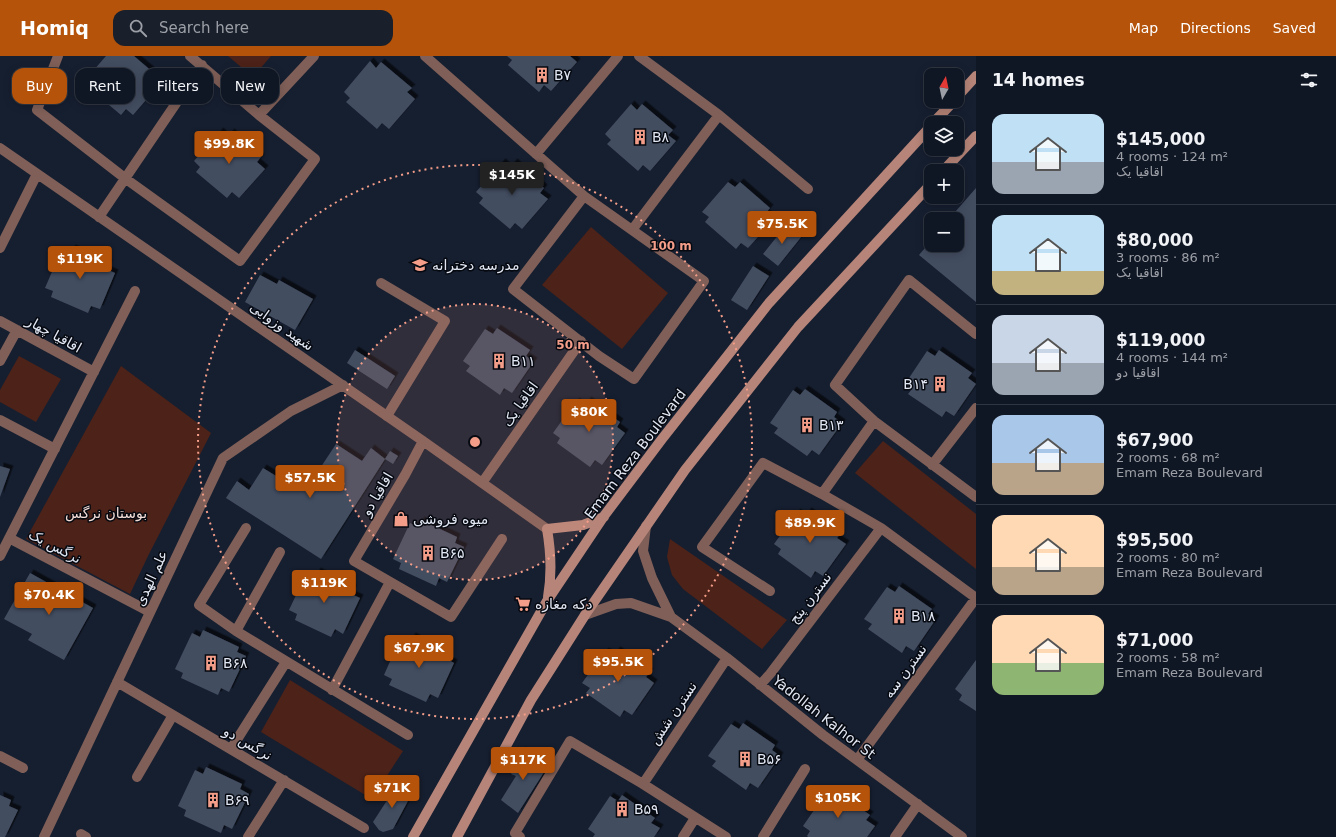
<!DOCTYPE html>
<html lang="en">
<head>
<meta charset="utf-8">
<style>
  body { margin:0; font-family:"DejaVu Sans",Vazirmatn,sans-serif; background:#19202c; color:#f1f3f6; height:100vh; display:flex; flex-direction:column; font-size:15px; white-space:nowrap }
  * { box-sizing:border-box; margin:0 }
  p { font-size:13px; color:#9c9fa6 }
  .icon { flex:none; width:22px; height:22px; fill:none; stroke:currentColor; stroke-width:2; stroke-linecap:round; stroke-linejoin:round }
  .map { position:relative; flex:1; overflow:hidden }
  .side { display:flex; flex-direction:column; background:#101724; width:360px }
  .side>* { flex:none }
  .hud { position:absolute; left:12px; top:12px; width:380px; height:36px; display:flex; gap:8px }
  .needle { width:26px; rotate:9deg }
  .tools { position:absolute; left:924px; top:12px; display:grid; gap:8px }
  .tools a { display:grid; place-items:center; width:40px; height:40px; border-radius:8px; background:#101724; box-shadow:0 2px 10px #0003,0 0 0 1px #303641; font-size:20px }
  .price { position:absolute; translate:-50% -34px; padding:0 9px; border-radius:4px; background:#b45309; color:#fff; font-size:13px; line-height:26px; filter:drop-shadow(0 1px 2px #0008) }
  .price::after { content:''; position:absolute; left:50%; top:24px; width:12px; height:9px; margin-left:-6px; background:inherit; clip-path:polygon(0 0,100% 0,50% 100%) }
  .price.selected { background:#222; color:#fff }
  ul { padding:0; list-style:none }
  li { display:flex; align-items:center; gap:12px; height:100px; padding:0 16px }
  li+li { border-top:1px solid #303641 }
  li span { display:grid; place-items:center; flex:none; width:112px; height:80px; border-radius:12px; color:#555 }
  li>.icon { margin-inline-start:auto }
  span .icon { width:48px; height:48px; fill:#fffc; stroke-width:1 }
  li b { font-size:17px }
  h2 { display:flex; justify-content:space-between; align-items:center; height:48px; padding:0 16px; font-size:17px }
  .pill { padding:0 14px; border-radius:12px; background:#101724; box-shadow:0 2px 10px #0003,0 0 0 1px #303641; font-size:14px; line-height:36px }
  .pill.selected { background:#b45309; color:#fff }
  header { display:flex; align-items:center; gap:24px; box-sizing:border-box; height:56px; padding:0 20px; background:#b45309; color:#fff }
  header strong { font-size:19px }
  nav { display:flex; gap:22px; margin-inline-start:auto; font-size:14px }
  .search { width:280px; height:36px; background:#19202c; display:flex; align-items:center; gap:10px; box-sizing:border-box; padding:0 14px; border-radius:12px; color:#9c9fa6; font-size:15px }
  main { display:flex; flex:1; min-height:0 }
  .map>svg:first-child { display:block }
  .green { fill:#4d2218 }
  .building { fill:#434d61; filter:url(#shadow) }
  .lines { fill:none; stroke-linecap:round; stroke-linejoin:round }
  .lane { stroke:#7f5f58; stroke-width:10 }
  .street { stroke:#7f5f58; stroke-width:10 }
  .secondary { stroke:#b68478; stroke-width:10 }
  .ring { fill:none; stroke:#f49e8a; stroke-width:2; stroke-dasharray:2 4 }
  .labels { text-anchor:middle; stroke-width:3; stroke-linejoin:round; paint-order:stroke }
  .poi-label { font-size:14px; fill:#e1e7f3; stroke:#060910; text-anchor:start }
  .street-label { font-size:14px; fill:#e1e7f3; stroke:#060910 }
  .park-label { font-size:14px; fill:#f3ddd8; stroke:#060910 }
  .centre { fill:#f49e8a; stroke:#060910; stroke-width:2 }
  .ring-label { font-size:12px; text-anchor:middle; font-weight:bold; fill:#f49e8a; stroke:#060910; stroke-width:3; stroke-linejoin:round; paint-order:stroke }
</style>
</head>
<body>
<header>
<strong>Homiq</strong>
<div class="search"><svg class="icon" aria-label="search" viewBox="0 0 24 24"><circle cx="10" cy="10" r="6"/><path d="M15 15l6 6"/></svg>Search here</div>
<nav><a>Map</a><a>Directions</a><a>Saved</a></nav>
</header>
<main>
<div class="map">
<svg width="976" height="781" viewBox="0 0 976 781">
  <defs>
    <filter id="shadow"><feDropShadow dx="3.5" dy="-3.5" stdDeviation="0" flood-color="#0009"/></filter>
  </defs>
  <rect width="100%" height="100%" fill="#161f30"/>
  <!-- green -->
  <path class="green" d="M228 0H271L253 21Z
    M591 171 668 237 622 293 542 229Z
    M19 300 61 323 36 366 0 346V334Z
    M121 310 211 377 148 500 130 538 26 483Z
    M883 385 976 458V513L855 417Z
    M670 483 787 564 762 593 683 533 672 519 667 501Z
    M290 624 403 695 372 743 261 676Z"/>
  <!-- building -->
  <path class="building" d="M106 0H134L155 18 151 23 159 29 133 59 126 53 121 59 90 33 94 28 87 22Z
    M507 0H570L577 6 551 35 544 29 539 36 508 9 512 4Z
    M370 5 376 12 381 6 412 32 407 36 415 43 389 73 382 67 377 73 346 46 350 42 344 36Z
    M631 48 637 54 642 48 673 74 668 79 676 85 650 115 643 109 638 115 607 88 611 84 605 78Z
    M220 75 226 81 231 76 261 101 257 106 265 113 239 142 232 136 227 142 196 116 200 111 194 105Z
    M502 106 509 112 514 106 544 132 540 137 548 143 522 173 515 167 510 173 479 147 483 142 476 136Z
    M728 126 735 131 740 126 770 152 766 157 774 163 748 192 741 187 736 193 705 166 709 161 702 156Z
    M976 132V246L919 199 931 185V189H957V163H949Z
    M787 168 802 180 778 210 763 198Z
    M72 192 109 207 106 213 115 217 100 253 91 250 88 257 51 241 53 235 45 232 61 195 69 199Z
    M753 210 769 220 747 254 731 244Z
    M260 219 277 228 279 224 313 243 295 274 245 246Z
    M497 272 530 294 526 300 534 305 512 337 504 332 500 339 466 315 470 310 463 305 485 273 493 278Z
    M355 294 395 320 387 333 347 307Z
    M939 294 972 317 968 322 976 328 954 360 946 355 942 361 908 338 912 333 905 328 927 295 935 300Z
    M805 333 837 356 834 361 842 367 819 399 812 394 807 400 774 377 778 372 770 367 793 334 800 339Z
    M588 344 620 366 617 371 625 377 602 409 595 404 590 411 557 387 560 382 553 377 576 345 583 350Z
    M336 388 362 405 371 392 385 403 321 503 226 442 237 425 249 434 263 412 281 423 315 420Z
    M390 395 398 400 393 408 385 403Z
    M0 410 10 413 0 441Z
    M808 455 841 477 837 482 846 488 823 520 815 515 811 522 778 498 781 493 774 488 797 456 804 461Z
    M421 464 457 481 455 487 464 491 447 526 439 522 436 530 399 513 401 507 393 503 410 467 418 471Z
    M317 515 353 532 351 538 360 542 343 578 335 573 331 581 295 564 297 558 289 554 306 518 314 522Z
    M30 517 93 552 64 604 28 584 32 578 4 563Z
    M899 530 932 553 928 558 936 563 914 595 906 590 902 597 868 573 872 568 864 563 887 531 895 536Z
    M203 574 239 591 237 596 246 600 229 636 221 632 218 639 181 622 183 617 175 613 192 577 200 581Z
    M412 580 448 597 445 602 454 607 438 642 430 638 426 646 389 629 392 623 384 619 400 583 409 587Z
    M617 594 650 616 646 621 654 627 632 659 624 654 620 661 586 637 590 632 582 627 605 595 613 599Z
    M976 604V655L959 644 962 639 955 633Z
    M743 667 775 689 772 694 780 700 758 732 750 727 746 734 712 710 716 705 708 700 731 668 739 673Z
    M522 694 546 713 518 757 501 744 516 720 511 718Z
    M206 711 242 728 240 733 249 738 232 773 224 769 221 777 184 760 186 754 178 750 195 714 203 718Z
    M405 727 409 743 393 773 383 776 379 774 373 766 397 729Z
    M837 736 870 759 866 764 875 770 867 781H808L807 780 810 775 803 770 826 737 833 742Z
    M0 739 11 744 9 750 18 754 5 781H0Z
    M622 739 655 762 651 767 660 772 654 781H593L595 778 588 773 610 740 618 745Z"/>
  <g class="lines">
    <!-- lane -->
    <path class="lane" d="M381 227 445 265 387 360"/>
    <!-- street -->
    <path class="street" d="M58 0 37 54 126 123 240 205 315 103 259 59 190 0
      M425 0 584 140
      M639 0 719 59 808 133
      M259 59 314 0
      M0 92 423 385 547 473
      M536 98 618 0
      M584 140 704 225 634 323 599 300 513 233Z
      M99 161 202 9
      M632 174 719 59
      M0 192 37 118
      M0 265 94 316
      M976 278 909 224 835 329 874 365 976 441
      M0 305 17 274
      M0 364 55 393
      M423 385 405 419 354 505 451 561 502 483
      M932 409 976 352
      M482 427 581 285
      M822 438 874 365
      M646 470 643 495 652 522 671 561
      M9 482 150 556
      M280 496 236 575 408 679
      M0 500 135 235
      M770 535 702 491 763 407 822 438 881 472 976 542
      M585 559 616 548 631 547 671 561 727 602 823 679 962 781
      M236 575 199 549 246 472
      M117 626 364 772
      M760 629 770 618 881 472
      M332 634 390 526
      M231 693 286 606
      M0 700 23 712
      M857 704 976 542
      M137 721 173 659
      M643 728 727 602
      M81 778 86 781
      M44 781 223 402 291 355 343 329
      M248 781 284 724
      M520 781 515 777 570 685 643 728 726 781
      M683 781 695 762
      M763 781 805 713
      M895 781 918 748"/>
    <!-- secondary -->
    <path class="secondary" d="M957 41 976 20
      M933 67 954 45
      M943 115 976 80
      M548 541C552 518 551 496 547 473L583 469 604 461
      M413 781 547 545 604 460 662 383 769 247 931 70
      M457 781 531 644 585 559 685 414 798 271 931 128"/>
  </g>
  <!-- distance rings -->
  <circle cx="475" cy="386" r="138" fill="#f49e8a" fill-opacity=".12"/>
  <g class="ring">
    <circle cx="475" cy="386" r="138"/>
    <circle cx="475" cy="386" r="277"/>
  </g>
  <!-- icons -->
  <defs>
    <g id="building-bare" transform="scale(1.2)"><path d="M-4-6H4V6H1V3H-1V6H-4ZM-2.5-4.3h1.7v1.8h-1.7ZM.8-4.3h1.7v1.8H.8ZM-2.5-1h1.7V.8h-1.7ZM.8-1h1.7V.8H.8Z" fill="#f49e8a" stroke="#060910" stroke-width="2.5" paint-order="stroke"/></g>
    <g id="school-bare" transform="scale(1.2)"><path d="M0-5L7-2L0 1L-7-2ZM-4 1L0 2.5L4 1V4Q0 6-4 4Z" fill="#f49e8a" stroke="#060910" stroke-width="2.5" paint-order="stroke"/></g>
    <g id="shop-bare" transform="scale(1.2)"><path d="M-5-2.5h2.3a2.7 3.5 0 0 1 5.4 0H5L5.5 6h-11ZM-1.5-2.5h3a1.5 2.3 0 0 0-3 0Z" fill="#f49e8a" stroke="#060910" stroke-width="2.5" paint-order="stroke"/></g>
    <g id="supermarket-bare" transform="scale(1.2)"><path d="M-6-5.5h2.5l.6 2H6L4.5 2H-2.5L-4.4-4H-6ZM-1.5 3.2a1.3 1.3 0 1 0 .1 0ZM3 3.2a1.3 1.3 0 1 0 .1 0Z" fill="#f49e8a" stroke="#060910" stroke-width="2.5" paint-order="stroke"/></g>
  </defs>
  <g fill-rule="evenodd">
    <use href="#building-bare" x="542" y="19"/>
    <use href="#building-bare" x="640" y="81"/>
    <use href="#school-bare" x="420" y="209"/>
    <use href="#building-bare" x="499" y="305"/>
    <use href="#building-bare" x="940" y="328"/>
    <use href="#building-bare" x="807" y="369"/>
    <use href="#shop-bare" x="401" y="463"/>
    <use href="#building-bare" x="428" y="497"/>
    <use href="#supermarket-bare" x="523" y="548"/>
    <use href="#building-bare" x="899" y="560"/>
    <use href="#building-bare" x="211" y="607"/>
    <use href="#building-bare" x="745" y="703"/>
    <use href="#building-bare" x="213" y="744"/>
    <use href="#building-bare" x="622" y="753"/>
  </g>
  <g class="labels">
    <!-- poi labels -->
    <g class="poi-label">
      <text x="554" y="24">B۷</text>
      <text x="652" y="86">B۸</text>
      <text x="432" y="214">مدرسه دخترانه</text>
      <text x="511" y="310">B۱۱</text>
      <text x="928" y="333" text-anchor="end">B۱۴</text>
      <text x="819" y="374">B۱۳</text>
      <text x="413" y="468">میوه فروشی</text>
      <text x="440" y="502">B۶۵</text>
      <text x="535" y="553">دکه مغازه</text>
      <text x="911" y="565">B۱۸</text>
      <text x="223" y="612">B۶۸</text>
      <text x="757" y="708">B۵۶</text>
      <text x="225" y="749">B۶۹</text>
      <text x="634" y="758">B۵۹</text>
    </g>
    <!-- street labels -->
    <g class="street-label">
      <text transform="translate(282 270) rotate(35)" y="5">شهید وزوایی</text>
      <text transform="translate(54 278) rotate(29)" y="5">اقاقیا چهار</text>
      <text transform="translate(520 348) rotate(-55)" y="5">اقاقیا یک</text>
      <text transform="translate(635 398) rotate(-53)" y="5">Emam Reza Boulevard</text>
      <text transform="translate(377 438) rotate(-59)" y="5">اقاقیا دو</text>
      <text transform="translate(55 490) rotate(28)" y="5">نرگس یک</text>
      <text transform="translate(151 522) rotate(-65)" y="5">علم الهدی</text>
      <text transform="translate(810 542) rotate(-53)" y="5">نسترن پنج</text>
      <text transform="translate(905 615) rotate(-54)" y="5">نسترن سه</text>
      <text transform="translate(673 657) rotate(-56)" y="5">نسترن شش</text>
      <text transform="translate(824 661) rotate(38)" y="5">Yadollah Kalhor St</text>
      <text transform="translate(248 687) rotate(30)" y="5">نرگس دو</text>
    </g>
    <!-- park labels -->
    <g class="park-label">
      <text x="106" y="462">بوستان نرگس</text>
    </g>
  </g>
  <circle cx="475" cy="386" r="6" class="centre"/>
  <g class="ring-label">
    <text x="671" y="194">100 m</text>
    <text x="573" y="293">50 m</text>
  </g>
</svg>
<div class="tools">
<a><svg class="needle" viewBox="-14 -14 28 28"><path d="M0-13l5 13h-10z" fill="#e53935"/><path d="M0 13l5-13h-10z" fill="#9c9fa6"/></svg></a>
<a><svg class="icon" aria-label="layers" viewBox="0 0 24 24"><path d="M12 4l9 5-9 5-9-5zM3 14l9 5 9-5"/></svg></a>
<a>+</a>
<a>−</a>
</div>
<b class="price" style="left:229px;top:109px">$99.8K</b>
<b class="price selected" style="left:512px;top:140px">$145K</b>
<b class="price" style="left:782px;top:189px">$75.5K</b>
<b class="price" style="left:80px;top:224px">$119K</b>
<b class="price" style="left:589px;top:377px">$80K</b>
<b class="price" style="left:310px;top:443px">$57.5K</b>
<b class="price" style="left:810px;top:488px">$89.9K</b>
<b class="price" style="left:324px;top:548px">$119K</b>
<b class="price" style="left:49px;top:560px">$70.4K</b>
<b class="price" style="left:419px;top:613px">$67.9K</b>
<b class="price" style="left:618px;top:627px">$95.5K</b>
<b class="price" style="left:523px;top:725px">$117K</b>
<b class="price" style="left:392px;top:753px">$71K</b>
<b class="price" style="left:838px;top:763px">$105K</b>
<div class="hud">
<a class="pill selected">Buy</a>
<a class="pill">Rent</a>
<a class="pill">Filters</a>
<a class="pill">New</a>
</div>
</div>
<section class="side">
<h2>14 homes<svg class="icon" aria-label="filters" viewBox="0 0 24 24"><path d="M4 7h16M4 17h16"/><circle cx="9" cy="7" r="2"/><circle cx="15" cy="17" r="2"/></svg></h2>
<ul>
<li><span style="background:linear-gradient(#bfe0f5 60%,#9aa5b1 0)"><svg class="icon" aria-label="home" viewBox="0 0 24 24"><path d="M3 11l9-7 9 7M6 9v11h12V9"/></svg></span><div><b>$145,000</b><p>4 rooms · 124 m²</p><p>اقاقیا یک</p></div></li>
<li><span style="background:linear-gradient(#bfe0f5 70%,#c2b280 0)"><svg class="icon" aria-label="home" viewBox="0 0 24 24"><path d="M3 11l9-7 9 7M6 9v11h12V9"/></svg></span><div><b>$80,000</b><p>3 rooms · 86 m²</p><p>اقاقیا یک</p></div></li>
<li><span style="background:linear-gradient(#c9d6e8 60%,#9aa5b1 0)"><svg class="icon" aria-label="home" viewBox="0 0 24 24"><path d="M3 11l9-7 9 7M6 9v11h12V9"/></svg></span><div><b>$119,000</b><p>4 rooms · 144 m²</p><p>اقاقیا دو</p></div></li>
<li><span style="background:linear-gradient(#a9c7e8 60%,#b9a48a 0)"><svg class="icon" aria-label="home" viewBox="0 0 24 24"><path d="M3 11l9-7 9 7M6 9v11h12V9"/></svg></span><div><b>$67,900</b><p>2 rooms · 68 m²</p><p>Emam Reza Boulevard</p></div></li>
<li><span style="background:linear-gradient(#ffd9b3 65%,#b9a48a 0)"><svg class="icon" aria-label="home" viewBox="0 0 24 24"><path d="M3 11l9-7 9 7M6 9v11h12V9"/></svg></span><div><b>$95,500</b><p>2 rooms · 80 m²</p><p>Emam Reza Boulevard</p></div></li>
<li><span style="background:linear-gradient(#ffd9b3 60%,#8fb573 0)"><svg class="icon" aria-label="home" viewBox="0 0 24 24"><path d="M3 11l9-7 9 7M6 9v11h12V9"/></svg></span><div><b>$71,000</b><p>2 rooms · 58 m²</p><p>Emam Reza Boulevard</p></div></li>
</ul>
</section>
</main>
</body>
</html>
